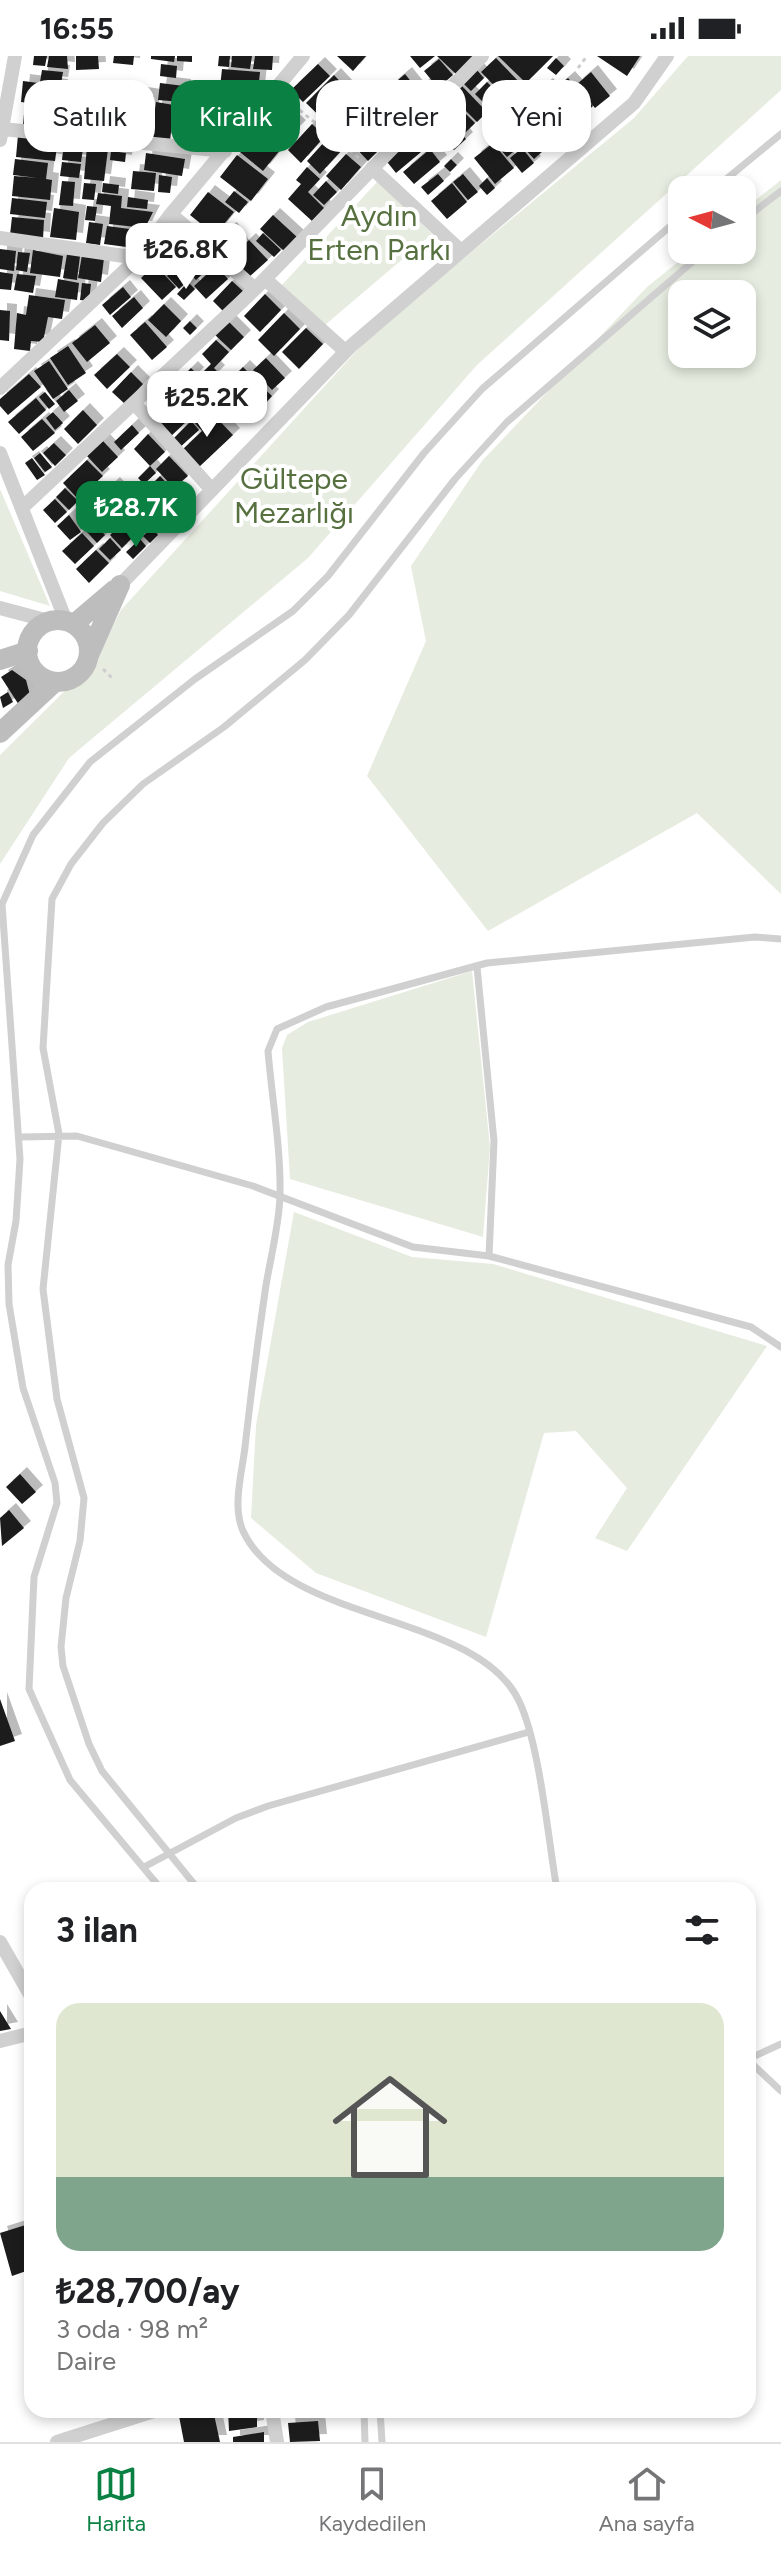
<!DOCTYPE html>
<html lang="tr">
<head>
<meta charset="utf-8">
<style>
  body { margin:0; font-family:Figtree,sans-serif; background:#f2f2f2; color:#202124; height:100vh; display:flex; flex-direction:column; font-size:30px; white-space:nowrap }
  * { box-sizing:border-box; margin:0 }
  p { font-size:26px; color:#757577 }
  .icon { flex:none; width:44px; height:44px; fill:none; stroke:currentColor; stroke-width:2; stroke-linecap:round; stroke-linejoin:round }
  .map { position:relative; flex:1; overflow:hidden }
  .panel { position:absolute; left:24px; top:1826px; width:732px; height:536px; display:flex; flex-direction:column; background:#fff; border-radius:24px; box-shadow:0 4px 12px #0003 }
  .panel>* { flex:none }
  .top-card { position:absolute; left:24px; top:24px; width:734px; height:72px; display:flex; gap:16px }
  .needle { width:52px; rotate:276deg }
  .controls { position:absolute; left:668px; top:120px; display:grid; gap:16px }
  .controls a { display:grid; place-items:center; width:88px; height:88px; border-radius:16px; background:#fff; box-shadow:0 4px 12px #0003; font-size:40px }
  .price { position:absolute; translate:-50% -68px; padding:0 18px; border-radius:16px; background:#fff; color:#222; font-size:26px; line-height:52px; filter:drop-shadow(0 2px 4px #0008) }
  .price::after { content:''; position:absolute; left:50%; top:48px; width:24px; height:18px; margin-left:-12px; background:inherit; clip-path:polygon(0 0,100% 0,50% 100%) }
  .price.on { background:#0b8043; color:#fff }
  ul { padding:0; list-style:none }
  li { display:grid; align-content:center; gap:16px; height:424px; padding:0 32px }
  li span { display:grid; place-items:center; height:248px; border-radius:24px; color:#555 }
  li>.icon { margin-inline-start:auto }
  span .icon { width:144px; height:144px; fill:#fffc; stroke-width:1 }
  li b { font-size:34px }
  h2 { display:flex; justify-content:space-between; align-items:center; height:96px; padding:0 32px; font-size:34px }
  .chip { padding:0 28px; border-radius:24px; background:#fff; box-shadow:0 4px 12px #0003; font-size:28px; line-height:72px }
  .chip.on { background:#0b8043; color:#fff }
  .status { display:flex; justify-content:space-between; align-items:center; height:56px; padding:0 40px; background:#fff; direction:ltr }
  .status svg { height:22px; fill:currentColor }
  .menu { display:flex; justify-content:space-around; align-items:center; height:112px; border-top:2px solid #e0e0e0; background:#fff; font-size:22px; color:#757577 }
  .menu a { display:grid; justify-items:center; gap:4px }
  .menu .on { color:#0b8043 }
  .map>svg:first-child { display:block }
  .green { fill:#e6ecdf; fill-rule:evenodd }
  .building { fill:#1a1a1a; filter:url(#shadow) }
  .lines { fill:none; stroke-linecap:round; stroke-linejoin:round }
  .path { stroke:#cdcdcd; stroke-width:3; stroke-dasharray:4 4; stroke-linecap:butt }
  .lane { stroke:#d0d0d0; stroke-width:7 }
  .street { stroke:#d0d0d0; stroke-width:14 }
  .secondary { stroke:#bdbdbd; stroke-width:20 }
  .labels { text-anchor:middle; stroke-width:8; stroke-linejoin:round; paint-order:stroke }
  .park-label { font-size:30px; fill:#56703f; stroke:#fff }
</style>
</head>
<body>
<div class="status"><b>16:55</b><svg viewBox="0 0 49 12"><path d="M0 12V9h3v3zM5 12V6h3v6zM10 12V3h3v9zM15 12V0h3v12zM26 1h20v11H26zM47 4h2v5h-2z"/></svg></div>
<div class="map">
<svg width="781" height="2386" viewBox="0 0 781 2386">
  <defs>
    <filter id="shadow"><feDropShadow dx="7" dy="-7" stdDeviation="0" flood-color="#0004"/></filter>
  </defs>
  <rect width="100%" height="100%" fill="#fff"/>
  <!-- green -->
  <path class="green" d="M688 0H781V34L477 309 308 502 69 702 0 808V699L95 605 121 554 371 279 634 62Z
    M781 124V838L697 757 488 875 367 720 426 585 411 510 482 405 647 231 693 194H742V155ZM682 238H742V298H682Z
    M378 125 432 178 325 269 281 230Z
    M0 433 50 550 0 535Z
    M472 915 490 1091 483 1181 290 1123 282 992 287 979 308 966Z
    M294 1156 412 1201 493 1208 767 1290 627 1495 595 1482 627 1432 576 1375 544 1377 486 1581 316 1517 251 1462 256 1369Z"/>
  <!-- building -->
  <path class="building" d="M34 0H47L45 10 33 9Z
    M49 0H67L68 13 47 11Z
    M76 0H98L99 13 76 14Z
    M114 0H134L133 9 113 7Z
    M151 0H175L174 6 151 3Z
    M177 0H192V6L177 5Z
    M219 0H230L229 11 218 10Z
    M232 0H252L250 13 231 11Z
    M255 0H273L272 14 253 13Z
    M337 0H366L353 15Z
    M410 0H435L420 12Z
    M437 0H473L456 18Z
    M498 0H553L526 27Z
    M597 0H640L627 20Z
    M496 2 522 29 508 44 481 16Z
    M556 2 564 10 556 19 547 12Z
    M439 3 453 19 438 32 424 15Z
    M161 8 177 10 176 22 160 20Z
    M318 8 330 20 303 46 291 34Z
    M475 12 484 22 471 35 461 25Z
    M222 13 260 16 258 35 220 32Z
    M42 14 63 16 61 28 40 26Z
    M591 16 610 40 595 52 576 29Z
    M405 18 425 43 411 55 391 30Z
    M334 19 360 47 333 73 306 47Z
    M568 22 593 50 577 64 559 45 577 66 562 78 532 40 546 29 552 36Z
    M23 25 61 30 58 51 21 46Z
    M428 25 437 36 429 43 420 32Z
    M487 26 501 40 489 52 475 38Z
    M160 27 184 30 182 46 158 44Z
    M462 30 487 56 477 66 451 40Z
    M215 33 245 35 243 52 214 50Z
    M113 35 130 38 126 78 109 76Z
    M134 37 154 40 147 82 127 79Z
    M369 42 380 53 367 67 356 56Z
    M395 43 411 59 400 70 384 54Z
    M451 43 475 67 465 77 441 53Z
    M156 46 174 49 170 85 151 83Z
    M78 47 99 50 98 60 77 58Z
    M180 48 227 53 225 69 178 63Z
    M536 51 561 79 534 103 509 75Z
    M435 52 442 60 429 73 421 66Z
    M36 53 59 55 57 70 35 68Z
    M382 56 400 73 368 105 351 87Z
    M284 57 299 71 283 87 269 74Z
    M24 58 33 59 32 71 23 70Z
    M352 58 365 70 349 86 337 74Z
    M67 60 79 61 78 72 66 70Z
    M84 60 98 61 96 73 83 72Z
    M445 61 458 74 444 89 430 75Z
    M177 66 217 71 215 91 175 86Z
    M312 68 325 80 301 107 288 94Z
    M256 75 280 94 263 115 240 96Z
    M415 76 427 91 396 117 384 102Z
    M460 76 466 83 454 94 448 88Z
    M18 79 58 83 55 105 16 101Z
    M327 83 341 95 320 118 307 105Z
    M513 83 519 91 507 101 500 93Z
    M64 84 84 86 81 106 62 104Z
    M493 87 514 112 495 128 474 102Z
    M87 91 108 93 104 125 84 123Z
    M522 92 534 107 522 117 510 102Z
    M430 93 440 106 414 128 403 116Z
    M111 95 126 97 125 106 110 104Z
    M146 97 185 103 182 120 144 114Z
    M346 98 361 111 341 134 326 120Z
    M237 99 268 123 251 145 220 121Z
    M15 103 48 107 46 123 52 124 50 144 12 140 14 120 38 122 13 119Z
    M451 103 457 109 450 116 444 110Z
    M62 106 81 108 79 122 60 120Z
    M307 111 320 123 308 136 324 152 312 165 288 143 301 128 296 124Z
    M133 115 156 117 154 135 131 133Z
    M438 118 444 125 428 139 421 131Z
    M463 118 478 136 468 144 453 126Z
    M159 119 172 121 170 137 158 136Z
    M487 122 495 132 487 139 479 130Z
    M62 125 75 126 73 150 59 149Z
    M326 125 337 136 324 149 313 139Z
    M84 127 96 128 94 144 82 143Z
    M103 127 119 129 118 138 102 136Z
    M452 127 467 146 447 163 431 145Z
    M234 135 248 146 239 157 225 146Z
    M208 136 234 156 215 179 190 159Z
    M98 137 122 140 121 152 153 156 145 172 109 168 111 150 96 148Z
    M128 141 148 144 147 153 127 151Z
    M12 142 47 146 45 162 10 158Z
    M87 150 97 151 95 165 85 164Z
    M54 152 79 156 76 184 50 181Z
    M273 159 297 181 284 195 260 173Z
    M12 161 44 164 43 183 10 179Z
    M89 166 103 168 100 189 86 187Z
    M107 170 137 174 134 192 104 188Z
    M177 170 196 189 178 207 159 189Z
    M230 173 242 191 229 199 217 181Z
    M263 177 281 194 274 201 256 185Z
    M249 184 268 204 249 221 231 201Z
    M201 192 214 207 196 224 182 209Z
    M0 193 16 195 14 215 0 213Z
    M33 194 63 200 60 221 30 217Z
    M18 196 30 197 27 216 16 214Z
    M67 198 80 200 77 224 63 222Z
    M82 199 104 202 101 226 78 222Z
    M179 208 191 222 179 233 167 220Z
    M155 209 176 231 162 244 141 222Z
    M216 210 228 223 206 243 194 230Z
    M0 216 13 218 11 234 0 233Z
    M17 218 36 220 33 237 14 234Z
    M58 223 79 227 77 244 55 241Z
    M232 225 243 235 223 255 213 245Z
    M188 226 195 233 184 244 177 238Z
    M82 227 91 228 89 245 80 244Z
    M123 231 131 241 110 259 102 249Z
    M265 238 281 254 260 276 244 260Z
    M29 239 65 244 62 263 48 261 43 286 31 285 30 295 14 293 17 257 26 259Z
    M134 241 143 252 122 272 112 260Z
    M164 248 181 265 166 281 148 264Z
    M0 254 10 255 9 285 0 284Z
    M284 257 300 273 274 300 258 284Z
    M190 265 197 272 190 279 183 272Z
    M228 265 244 281 231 294 215 279Z
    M145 266 167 291 152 304 130 279Z
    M95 269 110 287 87 306 72 287Z
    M306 272 323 288 299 313 282 296Z
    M216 284 229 296 214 312 218 316 211 323 203 316 211 308 202 298Z
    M68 290 86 317 68 329 50 302Z
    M117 298 130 311 107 333 94 319Z
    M266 302 285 322 272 334 253 314Z
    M49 305 68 333 53 343 34 315Z
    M243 311 254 322 243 333 231 323Z
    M191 312 197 318 187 328 181 322Z
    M131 316 143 328 125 348 112 336Z
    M29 318 41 331 8 359 0 350V343Z
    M177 322 182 327 171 337 167 333Z
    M255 324 272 340 260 353 243 336Z
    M230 328 240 338 229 349 219 339Z
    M69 334 78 345 64 356 56 345Z
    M45 336 55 348 49 353 39 341Z
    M170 339 177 346 157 367 151 360Z
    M244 340 257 354 245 365 232 351Z
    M36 342 46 354 19 378 8 366Z
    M176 352 188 364 169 382 158 370Z
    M83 354 97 369 78 388 64 373Z
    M209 354 233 379 198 412 182 394 202 375 195 367Z
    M53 356 63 367 55 374 46 362Z
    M42 363 55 377 33 395 21 381Z
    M191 365 199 374 178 393 171 385Z
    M132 369 139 377 121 394 114 386Z
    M148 378 165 396 150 410 134 393Z
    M103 385 118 401 102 416 87 400Z
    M54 387 66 399 55 410 43 397Z
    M40 397 52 411 45 416 34 402Z
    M169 400 188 420 174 432 156 413Z
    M32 402 45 419 37 424 25 407Z
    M87 404 103 420 78 443 63 427Z
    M150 410 156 417 144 428 138 422Z
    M160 420 175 436 161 449 167 454 153 467 143 456 156 443 147 433Z
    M113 428 128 444 116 456 100 440Z
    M65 432 78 445 69 454 56 441Z
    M55 443 67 456 55 467 43 454Z
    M130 448 150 470 137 482 116 461Z
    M109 456 118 465 107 476 98 467Z
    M69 459 81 476 70 484 57 470Z
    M95 468 105 479 97 487 87 476Z
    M121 468 133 481 122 492 110 479Z
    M152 472 158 479 150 487 143 480Z
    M82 477 94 490 75 508 62 495Z
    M110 482 121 494 110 504 99 493Z
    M140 483 146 490 133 503 126 496Z
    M96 494 109 507 89 527 76 513Z
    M12 614 26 624 30 639 19 649 1 621Z
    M8 636 13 646 3 652 0 641Z
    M20 1418 36 1436 22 1448 6 1431Z
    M9 1454 24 1472 2 1490 0 1462Z
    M0 1643 15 1685 0 1690Z
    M0 1955 11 1973 0 1975Z
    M32 2167V2213L12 2220 0 2177Z
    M195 2354H213L220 2386H184L179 2360Z
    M228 2354H257V2371L229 2375Z
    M282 2354H320V2361L282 2362Z
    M318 2365 320 2385 290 2386 288 2367Z
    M264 2376V2386H233V2381Z"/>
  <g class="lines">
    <!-- path -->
    <path class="path" d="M578 12 587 0
      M287 44 359 102
      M103 613 113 623"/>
    <!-- lane -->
    <path class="lane" d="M713 134 781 78
      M742 165 781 135
      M477 911 494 1085 489 1200
      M19 1081 77 1080 253 1130 413 1191 489 1200 751 1271 781 1291
      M144 1811 236 1762 268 1750 529 1676
      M162 1834 70 1724 29 1633 34 1521 57 1447 55 1427 23 1332 9 1248 8 1209 16 1165 20 1103 2 848 33 779 90 706 195 623 293 555 328 520 424 397 482 333 682 160
      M199 1834 102 1715 89 1688 63 1610 61 1591 66 1542 80 1485 84 1442 57 1343 43 1233 59 1078 43 992 52 843 71 808 103 767 143 728 224 671 305 604 349 559 455 423 507 366 706 194
      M557 1834C548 1783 540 1689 519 1645 477 1556 286 1568 243 1475 232 1450 242 1417 245 1391 251 1337 258 1283 266 1229 271 1200 279 1169 280 1140 281 1092 272 1043 268 995L277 973 326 951 487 907 755 881 781 883
      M748 2003 781 1988
      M748 2004 781 2035
      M364 2354 365 2386
      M380 2354 382 2386"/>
    <!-- street -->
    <path class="street" d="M2 73 225 95
      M0 84 15 0
      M372 112 459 193
      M171 158 255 233
      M0 182 138 202
      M265 223 345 295
      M0 332 138 202 171 158 303 0
      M134 347 212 434
      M0 397 66 565
      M24 450 255 233 482 0
      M120 529 351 290 634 47 667 0
      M0 552 49 565
      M0 1886 32 1942
      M0 1985 32 1977
      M272 2354 277 2386
      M57 2386 157 2354"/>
    <!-- secondary -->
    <path class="secondary" d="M27 595a31 31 0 1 1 62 0a31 31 0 1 1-62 0Z
      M74 568 114 534
      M89 599 120 529
      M0 604 28 595
      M0 677 55 626"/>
  </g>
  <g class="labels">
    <!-- park labels -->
    <g class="park-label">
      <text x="379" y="170">Aydın<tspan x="379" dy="34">Erten Parkı</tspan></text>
      <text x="294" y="433">Gültepe<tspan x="294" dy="34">Mezarlığı</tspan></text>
    </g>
  </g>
</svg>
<div class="controls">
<a><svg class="needle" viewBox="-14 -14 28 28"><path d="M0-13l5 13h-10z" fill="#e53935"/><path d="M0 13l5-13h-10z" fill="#757577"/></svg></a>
<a><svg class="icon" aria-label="layers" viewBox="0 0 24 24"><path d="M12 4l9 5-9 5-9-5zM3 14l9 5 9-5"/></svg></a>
</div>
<b class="price" style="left:186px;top:235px">₺26.8K</b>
<b class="price" style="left:207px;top:383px">₺25.2K</b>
<b class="price on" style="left:136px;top:493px">₺28.7K</b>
<div class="top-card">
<a class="chip">Satılık</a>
<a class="chip on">Kiralık</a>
<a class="chip">Filtreler</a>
<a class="chip">Yeni</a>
</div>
<section class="panel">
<h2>3 ilan<svg class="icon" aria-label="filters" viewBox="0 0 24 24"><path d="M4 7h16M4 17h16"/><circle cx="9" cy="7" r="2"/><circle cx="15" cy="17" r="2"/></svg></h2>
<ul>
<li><span style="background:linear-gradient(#dfe7d0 70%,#7fa58c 0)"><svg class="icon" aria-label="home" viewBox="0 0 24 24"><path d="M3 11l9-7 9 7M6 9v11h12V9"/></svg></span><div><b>₺28,700/ay</b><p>3 oda · 98 m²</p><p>Daire</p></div></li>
</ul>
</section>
</div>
<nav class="menu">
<a class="on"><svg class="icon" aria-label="map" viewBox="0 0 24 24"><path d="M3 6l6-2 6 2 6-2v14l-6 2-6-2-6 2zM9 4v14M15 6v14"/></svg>Harita</a>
<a><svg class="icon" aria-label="saved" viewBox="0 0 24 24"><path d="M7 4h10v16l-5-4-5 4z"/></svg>Kaydedilen</a>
<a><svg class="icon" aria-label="home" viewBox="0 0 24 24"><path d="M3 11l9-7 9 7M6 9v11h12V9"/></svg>Ana sayfa</a>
</nav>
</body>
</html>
